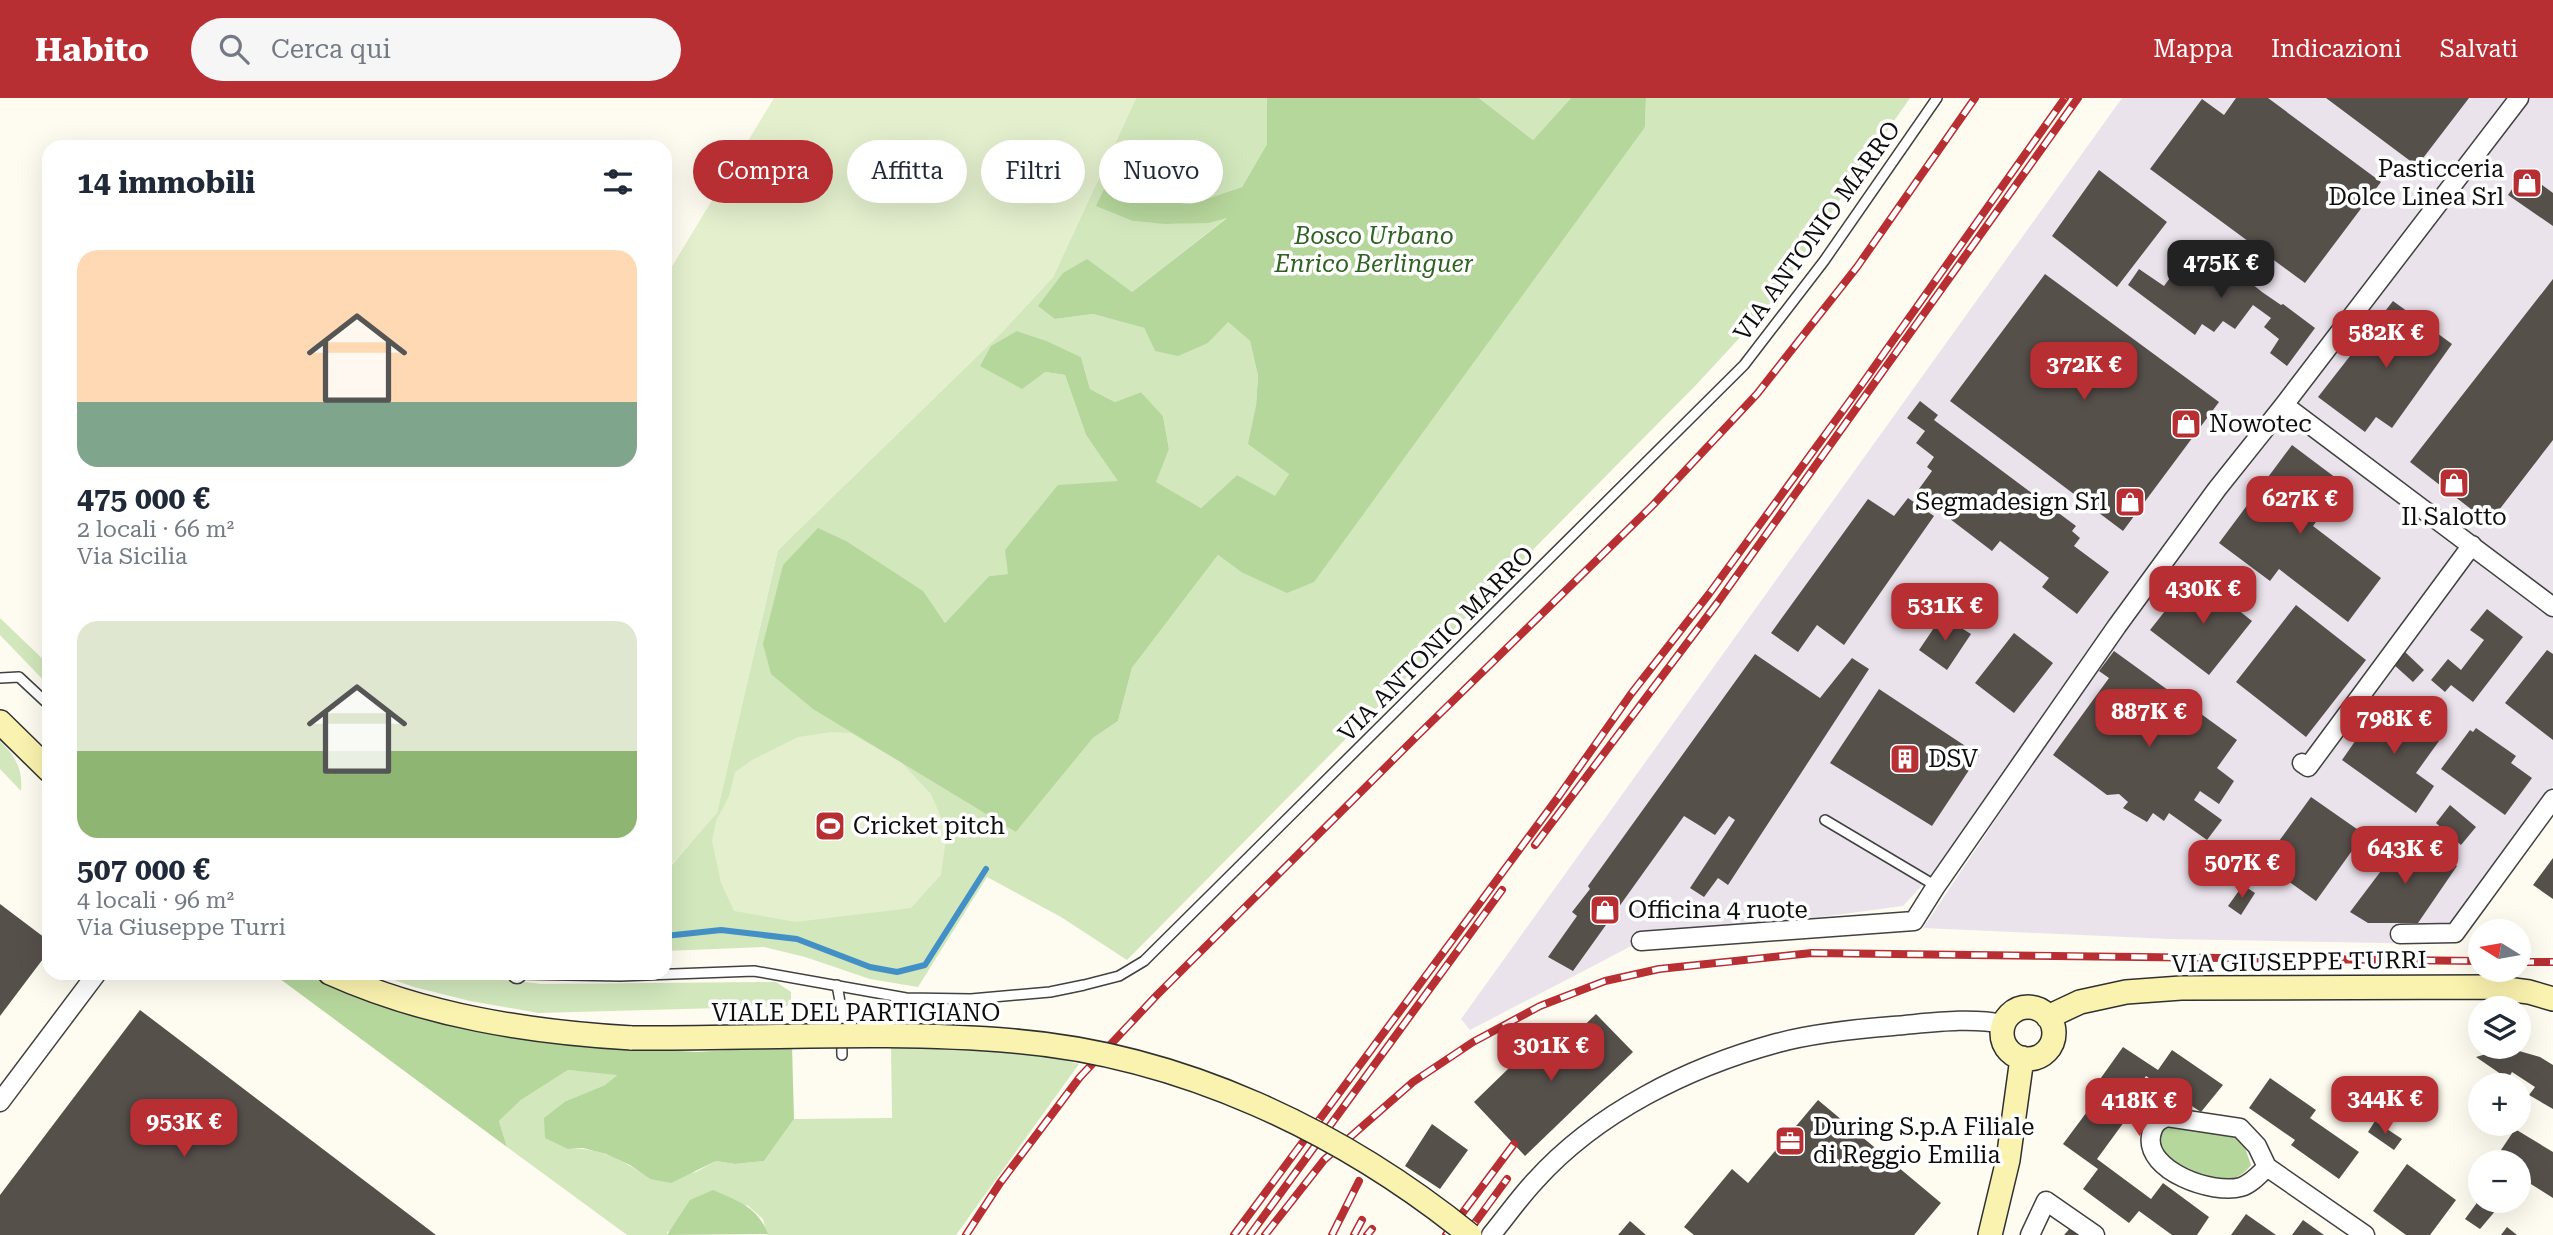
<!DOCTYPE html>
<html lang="it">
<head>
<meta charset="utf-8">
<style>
  body { margin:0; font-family:"Roboto Serif",serif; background:#f6f6f7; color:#1f2937; height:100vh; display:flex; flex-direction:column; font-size:26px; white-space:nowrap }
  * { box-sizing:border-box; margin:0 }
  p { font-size:23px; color:#747a83 }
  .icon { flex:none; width:38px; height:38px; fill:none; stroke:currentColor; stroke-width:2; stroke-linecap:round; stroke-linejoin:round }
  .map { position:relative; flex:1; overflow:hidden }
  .details { position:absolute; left:42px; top:42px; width:630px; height:840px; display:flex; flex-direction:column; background:#fff; border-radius:21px; box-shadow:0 7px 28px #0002 }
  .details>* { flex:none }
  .hud { position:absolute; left:693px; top:42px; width:665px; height:63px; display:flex; gap:14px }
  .needle { width:46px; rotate:281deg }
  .controls { position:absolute; left:2468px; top:821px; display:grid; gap:14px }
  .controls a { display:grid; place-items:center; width:63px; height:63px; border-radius:50%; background:#fff; box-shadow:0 7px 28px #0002; font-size:35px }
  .price { position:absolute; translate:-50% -60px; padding:0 16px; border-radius:14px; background:#b72e33; color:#fff; font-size:23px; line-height:46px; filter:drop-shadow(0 2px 4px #0008) }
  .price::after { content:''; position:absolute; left:50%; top:42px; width:21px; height:16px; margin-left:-10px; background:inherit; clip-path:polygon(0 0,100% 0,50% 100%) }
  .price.on { background:#222; color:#fff }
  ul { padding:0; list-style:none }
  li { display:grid; align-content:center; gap:14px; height:371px; padding:0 35px }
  li span { display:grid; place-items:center; height:217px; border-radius:21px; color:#555 }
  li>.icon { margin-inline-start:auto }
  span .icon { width:126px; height:126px; fill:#fffc; stroke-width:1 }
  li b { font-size:30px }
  h2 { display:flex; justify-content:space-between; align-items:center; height:84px; padding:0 35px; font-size:30px }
  .chip { padding:0 24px; border-radius:32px; background:#fff; box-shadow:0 7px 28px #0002; font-size:24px; line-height:63px }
  .chip.on { background:#b72e33; color:#fff }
  header { display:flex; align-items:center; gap:42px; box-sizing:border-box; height:98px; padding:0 35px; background:#b72e33; color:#fff }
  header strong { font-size:33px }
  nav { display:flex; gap:38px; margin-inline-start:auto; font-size:24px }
  .search { width:490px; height:63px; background:#f6f6f7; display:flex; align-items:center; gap:18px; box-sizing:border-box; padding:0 24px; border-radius:38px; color:#747a83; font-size:26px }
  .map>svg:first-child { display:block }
  .industrial { fill:#ebe3ec }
  .green { fill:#d2e7bc }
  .forest { fill:#b6d79c }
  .pitch { fill:#e3efcd }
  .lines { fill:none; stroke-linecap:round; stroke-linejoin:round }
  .stream { stroke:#4390c6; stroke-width:6 }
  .building { fill:#56504b }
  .lane-casing { stroke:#414141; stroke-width:12 }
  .street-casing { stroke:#414141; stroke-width:21 }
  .secondary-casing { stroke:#303030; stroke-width:26 }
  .lane { stroke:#fff; stroke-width:9 }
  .street { stroke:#fff; stroke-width:18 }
  .secondary { stroke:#faf3af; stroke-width:23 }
  .rail-casing { stroke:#b72e33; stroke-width:8 }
  .rail { stroke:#fff; stroke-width:5; stroke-dasharray:16; stroke-linecap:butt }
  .secondary-bridge-casing { stroke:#303030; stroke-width:26; stroke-linecap:butt }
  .secondary-bridge { stroke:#faf3af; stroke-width:23 }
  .labels { text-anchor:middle; stroke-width:7; stroke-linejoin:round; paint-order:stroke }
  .poi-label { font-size:24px; fill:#0e0e0e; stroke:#fff; text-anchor:start }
  .street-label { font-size:24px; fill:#0e0e0e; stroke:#fff }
  .park-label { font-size:24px; font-style:italic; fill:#2f6322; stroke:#fff }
</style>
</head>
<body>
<header>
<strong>Habito</strong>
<div class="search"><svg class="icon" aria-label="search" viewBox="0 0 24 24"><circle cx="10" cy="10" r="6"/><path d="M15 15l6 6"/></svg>Cerca qui</div>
<nav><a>Mappa</a><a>Indicazioni</a><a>Salvati</a></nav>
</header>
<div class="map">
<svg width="2553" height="1137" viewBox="0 0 2553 1137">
  <rect width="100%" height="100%" fill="#fefcf0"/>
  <!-- industrial -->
  <path class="industrial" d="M2122 0H2553V688L2437 846 2169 841 1923 830 2029 672 1903 808 1641 843 1470 932 1461 921Z"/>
  <!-- green -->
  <path class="green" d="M1136 0H1267V46L1242 89 1191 106 1150 102 1108 83 1133 123C1166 126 1197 128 1229 118L1132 194 1055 221 1093 216 1144 230 1155 253 1208 245 1227 223 1250 243 1258 278 1256 308 1289 376 1275 399 1237 377 1201 410 1155 384 1169 351 1163 318 1141 294 1115 304 1090 291 1081 259 1047 243 1017 233 1045 274 1065 277 1086 337 1119 383 1009 476 989 478 945 525 922 493 848 444 1016 734 1093 640 1118 623 1132 570 1218 457 1241 474 1645 29 1646 0H1910L1854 80 1770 207 1695 288 1127 862 1061 819 987 779 918 889 870 881 805 859 764 849 665 853V775L717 714 778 452 1004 232 1053 179Z
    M1479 0H1571L1533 42Z
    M0 520 49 567V588L0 537Z
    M0 643C15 658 23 670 21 693L0 671Z
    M374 875H458L541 886 776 884 791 894V901L787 908 539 915 470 903 414 889Z
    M891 946 1015 950 1079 966 956 1137H767L763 1121 747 1107 667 1134V1137H627L507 1049 499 1023 521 1002 568 972 618 976 605 987 566 1003 568 1051C599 1049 625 1063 650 1081L696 1074 716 1063 735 1066 764 1063 794 1021 892 1020Z"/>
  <!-- forest -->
  <path class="forest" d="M1267 0H1479L1533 42 1571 0H1646L1645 29 1314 484 1287 495 1241 474 1218 457 1132 570 1118 623 1093 640 1016 734 813 611 771 576 763 546 783 467 818 430 848 444 923 493 945 525 989 478 1008 476 1005 452 1058 387 1118 383 1086 337 1065 277 1045 274 1022 291 980 268 991 248 1017 233 1047 243 1081 259 1090 291 1115 304 1141 294 1163 318 1169 351 1156 384 1201 410 1237 377 1275 398 1289 376 1248 346 1256 308 1258 278 1250 243 1228 224 1208 245 1178 258 1155 253 1144 230 1093 216 1055 221 1038 208 1063 175 1087 161 1132 194 1227 120 1208 125 1165 126 1133 123 1096 108 1108 83 1150 102 1191 106 1242 89 1267 46Z
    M272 875H305L403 912 558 946 697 954 792 948 794 1021 764 1063 735 1066 716 1063 671 1085 650 1081 630 1067 606 1056 583 1050 568 1051 545 1040 544 1020 566 1003 605 987 617 977 568 972 521 1002 499 1023 507 1049Z
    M2169 1026 2234 1036 2242 1041 2251 1067C2228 1099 2185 1073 2161 1054L2158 1036Z
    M713 1092C738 1103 758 1109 768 1136L667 1137 690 1102Z"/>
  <!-- pitch -->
  <path class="pitch" d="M774 0H1136L1053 179 1004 232 778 452 717 715 665 774V180Z
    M831 634 851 635 902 665 931 696 947 733 941 777 911 810 796 824 734 813 721 785 712 743 716 723 729 698 735 674 752 662 798 639Z"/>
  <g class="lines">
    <!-- stream -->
    <path class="stream" d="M665 838 721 832 797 841 870 869 897 874 925 867 986 771"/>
  </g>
  <!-- building -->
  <path class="building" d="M2236 0H2268L2381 84 2305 185 2150 71 2202 1 2224 17Z
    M2326 0H2469L2417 68Z
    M2099 72 2167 124 2117 189 2052 138Z
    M2524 74 2553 95V128L2508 97Z
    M2198 142 2262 194 2281 207 2283 206 2315 230 2287 268 2270 255 2279 241 2264 229 2271 220 2253 207 2235 231 2223 223 2214 234 2202 226 2195 237 2128 187 2139 171 2164 188Z
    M2045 176 2219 304 2123 433 1950 303Z
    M2553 181V342L2489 425 2410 364Z
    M2393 203 2452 246 2392 330 2376 319 2365 334 2318 299Z
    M1920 303 1938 317 1934 322 2076 428 2072 433 2080 440 2074 448 2109 474 2077 516 2042 489 2049 480 2000 443 1992 453 1916 395 1932 373 1927 369 1934 359 1916 345 1925 333 1907 320Z
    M2292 347 2344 386 2313 428 2381 480 2348 524 2279 471 2270 483 2219 445Z
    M1908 400 1934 418 1844 547 1817 527 1798 554 1771 535 1868 401 1894 418Z
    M2213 480 2238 498 2232 507 2252 523 2209 577 2150 532 2180 494 2194 504Z
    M2296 507 2366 562 2306 639 2236 584Z
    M2487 511 2523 539 2473 604 2451 587 2445 594 2431 582 2448 561 2461 572 2484 542 2470 532Z
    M1942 518 1971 536 1947 572 1919 552Z
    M2014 535 2053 565 2014 615 1975 585Z
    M2547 552 2553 556V642L2505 605Z
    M2114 553 2237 642 2217 670 2234 683 2219 706 2200 693 2194 702 2222 722 2207 742 2169 715 2164 723 2153 715 2147 724 2123 710 2128 704 2119 696 2107 697 2053 657 2109 580 2099 573Z
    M2404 553 2424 572 2413 584 2393 566Z
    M1755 556 1820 600 1852 560 1869 571 1728 787 1718 780 1704 799 1690 790 1735 722 1729 718 1715 737 1684 718 1573 873 1548 859 1577 818 1572 814 1590 791 1588 788Z
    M1879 591 1979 657 1932 728 1830 665Z
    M2383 603 2439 643 2416 675 2434 688 2416 715 2342 662Z
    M2476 630 2516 658 2511 665 2532 680 2505 717 2441 671 2470 632 2473 634Z
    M2311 699 2364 736 2316 803 2263 765Z
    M2450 707 2476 729 2461 747 2436 725Z
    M2427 746 2457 768 2418 825H2368L2350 814 2399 749Z
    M2553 760V801L2533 787Z
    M2196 766 2200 769 2194 778 2189 775Z
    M2243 787 2255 795 2241 817 2228 808Z
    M0 806 49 843V853L0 918Z
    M140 912 436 1137H0V1097Z
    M1596 916 1633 954 1525 1058 1474 1004 1541 939 1556 955Z
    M2123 949 2158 972 2172 952 2223 987 2201 1014 2146 978 2117 1019 2124 1024 2097 1061 2151 1101 2163 1085 2209 1119 2197 1137H2172L2139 1113 2129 1125 2083 1091 2098 1071 2063 1046 2095 1003 2088 998Z
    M2500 952 2519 953 2540 959 2553 967V1011L2529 997 2535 989 2512 974 2508 981 2476 959Z
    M2270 980 2316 1012 2310 1020 2359 1054 2339 1081 2291 1047 2295 1042 2249 1010Z
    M1818 1002 1941 1105 1914 1137H1694L1684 1129 1732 1071 1748 1085Z
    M2375 1023 2402 1041 2394 1052 2368 1034Z
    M1432 1026 1468 1052 1440 1091 1405 1068Z
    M2515 1031 2553 1054V1100L2518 1078V1064H2493Z
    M2407 1066 2456 1102 2430 1137H2406L2373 1113Z
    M2479 1102H2499L2502 1105 2480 1131 2465 1121Z
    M2246 1116 2276 1137H2231Z
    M2303 1122 2324 1137H2292Z
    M1630 1123 1646 1137H1618Z
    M2071 1129 2082 1137H2064Z
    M2507 1129 2517 1137H2501Z"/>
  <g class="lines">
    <!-- lane casing -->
    <g class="lane-casing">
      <path id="lane" d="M0 580 19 579 49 607
        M1825 722 1936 788
        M516 876 620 878 754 873 906 900 971 901 1050 894 1084 887 1119 878 1144 863 1744 267 1824 163 1937 0
        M837 887 841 909 842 957"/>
    </g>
    <!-- street casing -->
    <g class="street-casing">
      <path id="street" d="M2284 307 2553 509
        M2302 665 2308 669 2472 447
        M2400 836 2455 835 2553 701
        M1641 843 1914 823 1936 788 2117 528 2217 391 2284 307 2519 0
        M517 875V876
        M0 1004 97 875
        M2267 1069C2259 1077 2251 1086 2241 1089 2213 1097 2145 1073 2151 1038 2153 1027 2157 1023 2167 1019L2240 1030 2257 1048 2267 1069 2365 1137
        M1491 1137C1506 1119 1519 1100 1535 1083 1597 1014 1689 969 1777 945 1814 935 1854 931 1893 928 1930 925 1967 919 2004 926
        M2030 1137 2046 1103 2095 1137"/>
    </g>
    <!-- secondary casing -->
    <g class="secondary-casing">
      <path id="secondary" d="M0 624 49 672
        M330 875C426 918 529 934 632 940
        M2002 935a26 26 0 1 1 52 0a26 26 0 1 1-52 0Z
        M2048 919 2080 904 2126 894 2181 890 2491 889 2529 894 2553 901
        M1990 1137 2008 1062 2022 960"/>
    </g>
    <!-- lane -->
    <use href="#lane" class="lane"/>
    <!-- street -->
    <use href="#street" class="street"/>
    <!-- secondary -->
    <use href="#secondary" class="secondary"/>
    <!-- rail casing -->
    <g class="rail-casing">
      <path id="rail" d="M1535 747 1718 504 2078 0
        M2518 864H2553
        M966 1137 1000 1085 1080 979 1157 897 1416 639 1653 407 1757 296 1857 169 1975 0
        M1234 1137 1559 698 1631 596 1709 496 1860 289 2065 0
        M1250 1137 1502 792
        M1265 1137 1324 1062 1413 984 1473 944 1540 908 1605 883 1659 871 1812 855 2480 863
        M1332 1137 1359 1083
        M1354 1137 1362 1122
        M1367 1137 1372 1131
        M1446 1137 1514 1046
        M1466 1137 1507 1081"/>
    </g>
    <!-- rail -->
    <use href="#rail" class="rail"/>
    <!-- secondary-bridge casing -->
    <g class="secondary-bridge-casing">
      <path id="secondary-bridge" d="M632 940C759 941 887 932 1014 943 1181 957 1340 1032 1470 1137"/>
    </g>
    <!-- secondary-bridge -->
    <use href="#secondary-bridge" class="secondary-bridge"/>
  </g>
  <!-- icons -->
  <defs>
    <g id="shop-square" transform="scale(1.575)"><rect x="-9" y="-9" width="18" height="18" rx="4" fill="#b72e33" stroke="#fff"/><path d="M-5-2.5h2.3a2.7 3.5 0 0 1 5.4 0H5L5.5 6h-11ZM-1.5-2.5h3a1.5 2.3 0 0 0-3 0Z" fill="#fff"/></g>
    <g id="building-square" transform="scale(1.575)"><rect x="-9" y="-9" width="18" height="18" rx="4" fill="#b72e33" stroke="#fff"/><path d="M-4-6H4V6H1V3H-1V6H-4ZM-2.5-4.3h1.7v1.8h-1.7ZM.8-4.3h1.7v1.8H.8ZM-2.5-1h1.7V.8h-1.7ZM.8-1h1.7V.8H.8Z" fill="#fff"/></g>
    <g id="stadium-square" transform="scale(1.575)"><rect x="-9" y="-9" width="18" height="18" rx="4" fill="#b72e33" stroke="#fff"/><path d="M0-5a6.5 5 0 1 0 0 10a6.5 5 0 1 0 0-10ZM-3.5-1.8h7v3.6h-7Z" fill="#fff"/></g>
    <g id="office-square" transform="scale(1.575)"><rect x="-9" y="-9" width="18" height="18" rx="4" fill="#b72e33" stroke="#fff"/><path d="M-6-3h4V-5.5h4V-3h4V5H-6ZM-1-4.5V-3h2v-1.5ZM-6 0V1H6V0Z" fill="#fff"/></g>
  </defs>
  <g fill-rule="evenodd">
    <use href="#shop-square" x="2527" y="85"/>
    <use href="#shop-square" x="2186" y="326"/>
    <use href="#shop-square" x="2454" y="385"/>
    <use href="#shop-square" x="2130" y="404"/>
    <use href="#building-square" x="1905" y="661"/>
    <use href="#stadium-square" x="830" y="728"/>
    <use href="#shop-square" x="1605" y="812"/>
    <use href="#office-square" x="1790" y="1043"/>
  </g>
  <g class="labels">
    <!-- poi labels -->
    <g class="poi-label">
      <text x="2504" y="79" text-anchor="end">Pasticceria<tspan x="2504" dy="28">Dolce Linea Srl</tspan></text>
      <text x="2209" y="334">Nowotec</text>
      <text x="2107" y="412" text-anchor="end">Segmadesign Srl</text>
      <text x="2454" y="427" text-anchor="middle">Il Salotto</text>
      <text x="1928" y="669">DSV</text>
      <text x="853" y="736">Cricket pitch</text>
      <text x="1628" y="820">Officina 4 ruote</text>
      <text x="1813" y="1037">During S.p.A Filiale<tspan x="1813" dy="28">di Reggio Emilia</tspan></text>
    </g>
    <!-- street labels -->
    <g class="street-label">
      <text transform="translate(1817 133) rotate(-54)" y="8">VIA ANTONIO MARRO</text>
      <text transform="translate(1436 546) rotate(-45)" y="8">VIA ANTONIO MARRO</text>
      <text transform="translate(2299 864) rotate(-1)" y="8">VIA GIUSEPPE TURRI</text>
      <text x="856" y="923">VIALE DEL PARTIGIANO</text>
    </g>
    <!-- park labels -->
    <g class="park-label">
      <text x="1374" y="146">Bosco Urbano<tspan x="1374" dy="28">Enrico Berlinguer</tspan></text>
    </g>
  </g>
</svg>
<div class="controls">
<a><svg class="needle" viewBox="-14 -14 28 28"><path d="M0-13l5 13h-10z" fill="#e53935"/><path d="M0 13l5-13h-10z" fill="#747a83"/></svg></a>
<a><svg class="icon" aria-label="layers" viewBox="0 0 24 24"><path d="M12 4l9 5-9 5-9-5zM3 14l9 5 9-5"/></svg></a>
<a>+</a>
<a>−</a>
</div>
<b class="price on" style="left:2221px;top:202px">475K €</b>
<b class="price" style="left:2386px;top:272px">582K €</b>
<b class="price" style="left:2084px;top:304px">372K €</b>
<b class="price" style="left:2300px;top:438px">627K €</b>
<b class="price" style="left:2203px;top:528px">430K €</b>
<b class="price" style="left:1945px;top:545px">531K €</b>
<b class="price" style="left:2149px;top:651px">887K €</b>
<b class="price" style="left:2394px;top:658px">798K €</b>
<b class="price" style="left:2405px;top:788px">643K €</b>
<b class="price" style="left:2242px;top:802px">507K €</b>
<b class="price" style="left:1551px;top:985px">301K €</b>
<b class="price" style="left:2385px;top:1038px">344K €</b>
<b class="price" style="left:2139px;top:1040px">418K €</b>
<b class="price" style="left:184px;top:1061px">953K €</b>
<div class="hud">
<a class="chip on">Compra</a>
<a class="chip">Affitta</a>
<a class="chip">Filtri</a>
<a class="chip">Nuovo</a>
</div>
<section class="details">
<h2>14 immobili<svg class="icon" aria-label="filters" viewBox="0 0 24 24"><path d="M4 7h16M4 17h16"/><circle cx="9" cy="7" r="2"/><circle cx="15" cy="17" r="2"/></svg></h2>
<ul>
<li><span style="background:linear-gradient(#ffd9b3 70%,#7fa58c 0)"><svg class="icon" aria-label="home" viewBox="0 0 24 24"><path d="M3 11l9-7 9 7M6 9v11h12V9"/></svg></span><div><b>475 000 €</b><p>2 locali · 66 m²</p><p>Via Sicilia</p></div></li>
<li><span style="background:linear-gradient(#dfe7d0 60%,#8fb573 0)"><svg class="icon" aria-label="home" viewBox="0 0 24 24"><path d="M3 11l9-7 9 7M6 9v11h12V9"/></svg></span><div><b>507 000 €</b><p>4 locali · 96 m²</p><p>Via Giuseppe Turri</p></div></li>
</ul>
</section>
</div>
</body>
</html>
